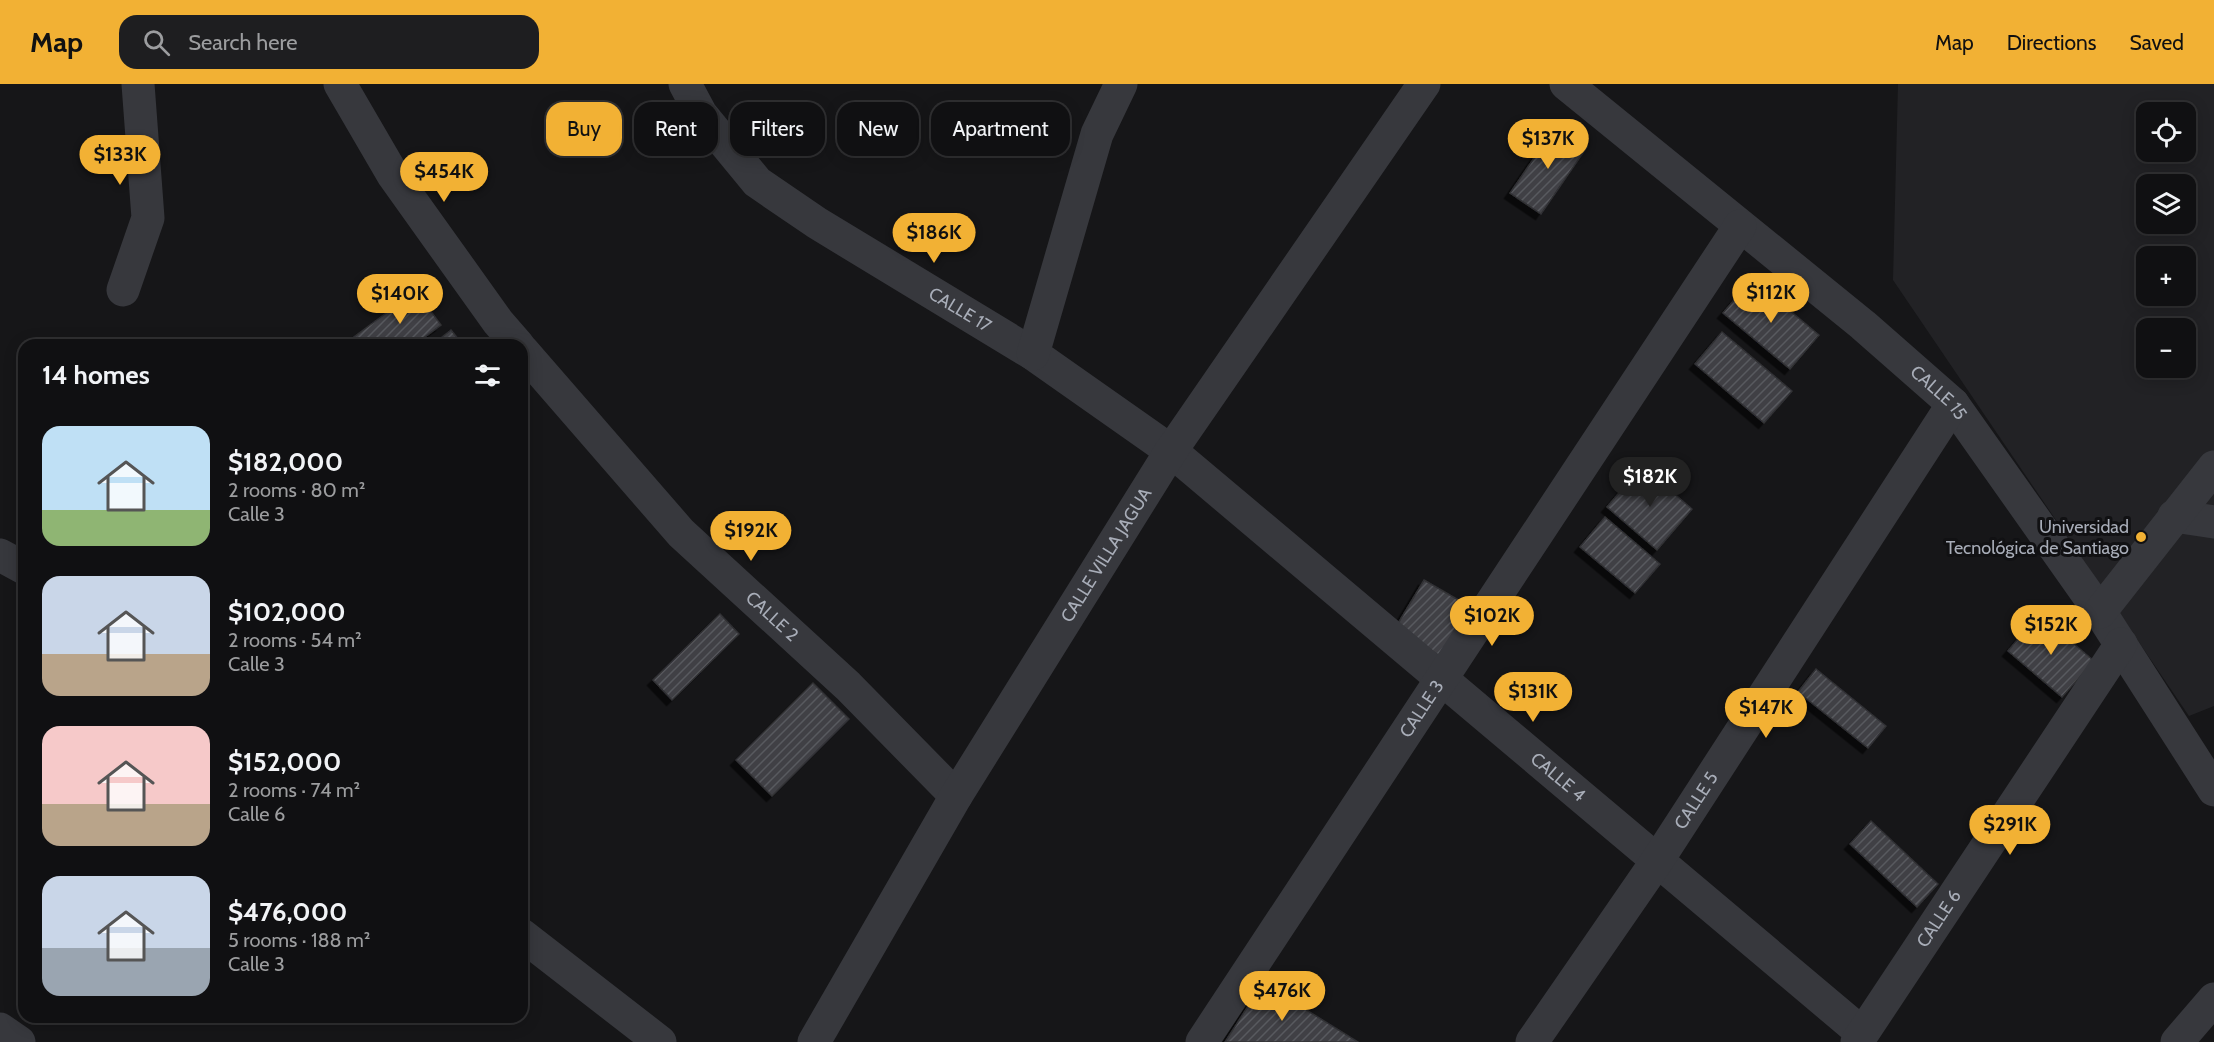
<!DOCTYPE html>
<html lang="en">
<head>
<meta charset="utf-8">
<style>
  body { margin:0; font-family:Cabin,sans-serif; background:#1e1e20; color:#f1f3f6; height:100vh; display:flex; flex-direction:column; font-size:22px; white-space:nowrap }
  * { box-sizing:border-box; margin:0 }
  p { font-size:20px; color:#9c9d9f }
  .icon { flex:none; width:33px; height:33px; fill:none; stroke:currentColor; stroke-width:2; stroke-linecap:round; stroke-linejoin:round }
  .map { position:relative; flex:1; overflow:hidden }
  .panel { position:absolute; left:18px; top:255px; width:510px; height:684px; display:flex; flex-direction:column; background:#101012; border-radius:18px; box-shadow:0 3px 15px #0003,0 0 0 2px #303032 }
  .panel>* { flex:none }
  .hud { position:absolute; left:546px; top:18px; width:570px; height:54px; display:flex; gap:12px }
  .fabs { position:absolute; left:2136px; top:18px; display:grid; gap:12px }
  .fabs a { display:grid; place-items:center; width:60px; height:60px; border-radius:12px; background:#101012; box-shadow:0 3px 15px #0003,0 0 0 2px #303032; font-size:30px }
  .price { position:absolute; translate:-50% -51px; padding:0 14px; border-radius:21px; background:#f2b134; color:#111; font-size:20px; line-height:39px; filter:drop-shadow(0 2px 3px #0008) }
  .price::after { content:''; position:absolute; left:50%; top:36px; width:18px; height:14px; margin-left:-9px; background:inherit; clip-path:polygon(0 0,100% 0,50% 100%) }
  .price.on { background:#222; color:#fff }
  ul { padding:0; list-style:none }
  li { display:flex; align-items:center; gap:18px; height:150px; padding:0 24px }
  li span { display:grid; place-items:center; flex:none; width:168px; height:120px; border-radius:18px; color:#555 }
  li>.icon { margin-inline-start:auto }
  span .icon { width:72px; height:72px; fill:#fffc; stroke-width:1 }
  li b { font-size:26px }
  h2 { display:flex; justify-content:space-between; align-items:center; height:72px; padding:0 24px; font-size:26px }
  .pill { padding:0 21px; border-radius:18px; background:#101012; box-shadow:0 3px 15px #0003,0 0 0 2px #303032; font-size:21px; line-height:54px }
  .pill.on { background:#f2b134; color:#111 }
  header { display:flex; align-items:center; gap:36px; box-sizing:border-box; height:84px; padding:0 30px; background:#f2b134; color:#111 }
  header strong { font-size:28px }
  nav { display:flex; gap:33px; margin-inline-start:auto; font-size:21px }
  .search { width:420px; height:54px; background:#1e1e20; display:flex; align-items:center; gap:15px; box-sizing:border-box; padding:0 21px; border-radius:18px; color:#9c9d9f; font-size:22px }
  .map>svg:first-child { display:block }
  .built { fill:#222225; fill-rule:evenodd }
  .building { fill:url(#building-hatch); stroke:#303034; stroke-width:1.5; filter:url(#shadow) }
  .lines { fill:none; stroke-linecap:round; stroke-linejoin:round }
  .minor { stroke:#37383d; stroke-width:33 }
  .poi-dot { fill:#f2b134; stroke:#111113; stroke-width:2 }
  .labels { text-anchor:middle; stroke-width:6; stroke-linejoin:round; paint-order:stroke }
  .street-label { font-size:18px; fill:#a8adb8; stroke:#111113 }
  .poi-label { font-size:18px; fill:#a8adb8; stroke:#111113; text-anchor:end }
</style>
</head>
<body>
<header>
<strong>Map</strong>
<div class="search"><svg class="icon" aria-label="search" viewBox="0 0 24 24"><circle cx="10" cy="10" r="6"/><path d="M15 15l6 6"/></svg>Search here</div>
<nav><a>Map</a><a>Directions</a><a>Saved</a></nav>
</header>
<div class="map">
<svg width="2214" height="958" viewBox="0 0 2214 958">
  <defs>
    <pattern id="building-hatch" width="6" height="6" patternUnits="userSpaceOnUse" patternTransform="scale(1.5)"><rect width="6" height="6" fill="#404145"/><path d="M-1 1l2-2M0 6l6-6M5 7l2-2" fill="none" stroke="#595a5e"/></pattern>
    <filter id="shadow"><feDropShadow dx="-5.5" dy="5.5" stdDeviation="0" flood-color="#0009"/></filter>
  </defs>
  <rect width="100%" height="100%" fill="#161618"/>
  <!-- built -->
  <path class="built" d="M1898 0H2214V622L2189 632 1893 196ZM2146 28H2186V68H2146ZM2146 100H2186V140H2146ZM2146 172H2186V212H2146ZM2146 244H2186V284H2146Z"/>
  <!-- building -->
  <path class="building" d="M1556 42 1587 63 1541 130 1510 109Z
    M1752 195 1819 251 1790 285 1723 229Z
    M416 207 441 241 414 261H343Z
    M451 246 463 261H432Z
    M1722 248 1792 307 1764 339 1695 280Z
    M1642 382 1692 425 1657 466 1607 423Z
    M1605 433 1660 480 1635 509 1580 463Z
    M1424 496 1469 522 1440 572 1394 546Z
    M720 530 739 550 672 616 653 596Z
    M2039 530 2094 577 2062 613 2008 567Z
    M1816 585 1886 642 1868 664 1798 608Z
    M813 599 849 635 772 712 736 676Z
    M1871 737 1938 800 1917 823 1850 760Z
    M1263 899 1358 958H1225Z"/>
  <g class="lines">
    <!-- minor -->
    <g class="minor">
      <path d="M340 0 393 91 498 238 518 261"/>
      <path id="s1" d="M685 0 701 30 757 98 817 139 1033 270 1171 367 1862 949"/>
      <path id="s2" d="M1566 0 1863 241 1953 320 2100 528 2214 706"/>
      <path d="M123 206 148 134 138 0"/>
      <path id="s3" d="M522 266 681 449 848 602 956 712"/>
      <path d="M1033 270 1097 50 1121 0"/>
      <path d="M2174 432 2214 438"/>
      <path d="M0 471 24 484"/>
      <path d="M2100 528 2214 383"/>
      <path d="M522 851 660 958"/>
      <path d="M0 945 19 958"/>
      <path id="s4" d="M814 958 956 712 1171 367 1424 0"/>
      <path id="s5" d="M1202 958 1740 142"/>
      <path id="s6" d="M1532 958 1657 777 1953 320"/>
      <path id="s7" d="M1857 958 2121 560"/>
      <path d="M2177 958 2214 915"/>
    </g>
  </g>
  <!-- markers -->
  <circle class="poi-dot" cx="2141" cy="453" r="6"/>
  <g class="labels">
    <!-- street labels -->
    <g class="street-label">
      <text dy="6" stroke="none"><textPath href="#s1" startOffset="362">CALLE 17</textPath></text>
      <text dy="6" stroke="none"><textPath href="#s2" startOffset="484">CALLE 15</textPath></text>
      <text dy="6" stroke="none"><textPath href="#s4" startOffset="568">CALLE VILLA JAGUA</textPath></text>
      <text dy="6" stroke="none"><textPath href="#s3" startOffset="366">CALLE 2</textPath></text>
      <text dy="6" stroke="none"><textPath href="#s5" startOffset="399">CALLE 3</textPath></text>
      <text dy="6" stroke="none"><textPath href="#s1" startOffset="1122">CALLE 4</textPath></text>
      <text dy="6" stroke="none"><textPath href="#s6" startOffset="292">CALLE 5</textPath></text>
      <text dy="6" stroke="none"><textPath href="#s7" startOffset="148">CALLE 6</textPath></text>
    </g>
    <!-- poi labels -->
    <g class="poi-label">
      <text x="2129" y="449">Universidad<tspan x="2129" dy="21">Tecnológica de Santiago</tspan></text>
    </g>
  </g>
</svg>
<div class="fabs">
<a><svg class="icon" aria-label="locate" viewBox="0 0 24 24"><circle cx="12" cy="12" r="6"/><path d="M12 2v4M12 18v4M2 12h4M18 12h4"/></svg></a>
<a><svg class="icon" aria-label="layers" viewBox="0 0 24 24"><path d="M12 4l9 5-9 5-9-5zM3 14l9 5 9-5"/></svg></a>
<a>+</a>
<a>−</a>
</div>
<b class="price" style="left:1548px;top:86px">$137K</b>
<b class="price" style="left:120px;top:102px">$133K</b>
<b class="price" style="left:444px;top:119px">$454K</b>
<b class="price" style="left:934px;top:180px">$186K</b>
<b class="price" style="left:1771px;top:240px">$112K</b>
<b class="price" style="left:400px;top:241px">$140K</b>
<b class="price on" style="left:1650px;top:424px">$182K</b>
<b class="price" style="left:751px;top:478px">$192K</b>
<b class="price" style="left:1492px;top:563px">$102K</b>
<b class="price" style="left:2051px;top:572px">$152K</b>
<b class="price" style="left:1533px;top:639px">$131K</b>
<b class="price" style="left:1766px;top:655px">$147K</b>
<b class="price" style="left:2010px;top:772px">$291K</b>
<b class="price" style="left:1282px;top:938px">$476K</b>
<div class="hud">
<a class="pill on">Buy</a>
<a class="pill">Rent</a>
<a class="pill">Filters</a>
<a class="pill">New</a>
<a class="pill">Apartment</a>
</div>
<section class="panel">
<h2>14 homes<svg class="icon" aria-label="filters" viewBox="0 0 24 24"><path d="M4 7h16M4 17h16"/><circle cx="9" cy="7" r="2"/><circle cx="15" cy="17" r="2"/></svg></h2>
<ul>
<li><span style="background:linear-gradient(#bfe0f5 70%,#8fb573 0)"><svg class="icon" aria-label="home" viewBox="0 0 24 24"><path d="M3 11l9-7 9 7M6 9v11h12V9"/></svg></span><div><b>$182,000</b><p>2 rooms · 80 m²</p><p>Calle 3</p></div></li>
<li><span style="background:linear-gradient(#c9d6e8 65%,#b9a48a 0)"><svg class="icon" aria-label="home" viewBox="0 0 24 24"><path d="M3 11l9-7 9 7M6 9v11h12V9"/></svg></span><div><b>$102,000</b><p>2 rooms · 54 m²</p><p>Calle 3</p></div></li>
<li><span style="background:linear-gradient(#f6c9c9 65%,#b9a48a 0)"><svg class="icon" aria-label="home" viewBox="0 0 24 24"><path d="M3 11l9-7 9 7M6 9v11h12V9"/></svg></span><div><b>$152,000</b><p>2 rooms · 74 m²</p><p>Calle 6</p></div></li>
<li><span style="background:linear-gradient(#c9d6e8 60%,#9aa5b1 0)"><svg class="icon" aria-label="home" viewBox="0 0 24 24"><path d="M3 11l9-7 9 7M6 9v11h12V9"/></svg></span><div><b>$476,000</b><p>5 rooms · 188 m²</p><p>Calle 3</p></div></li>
</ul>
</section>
</div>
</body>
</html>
